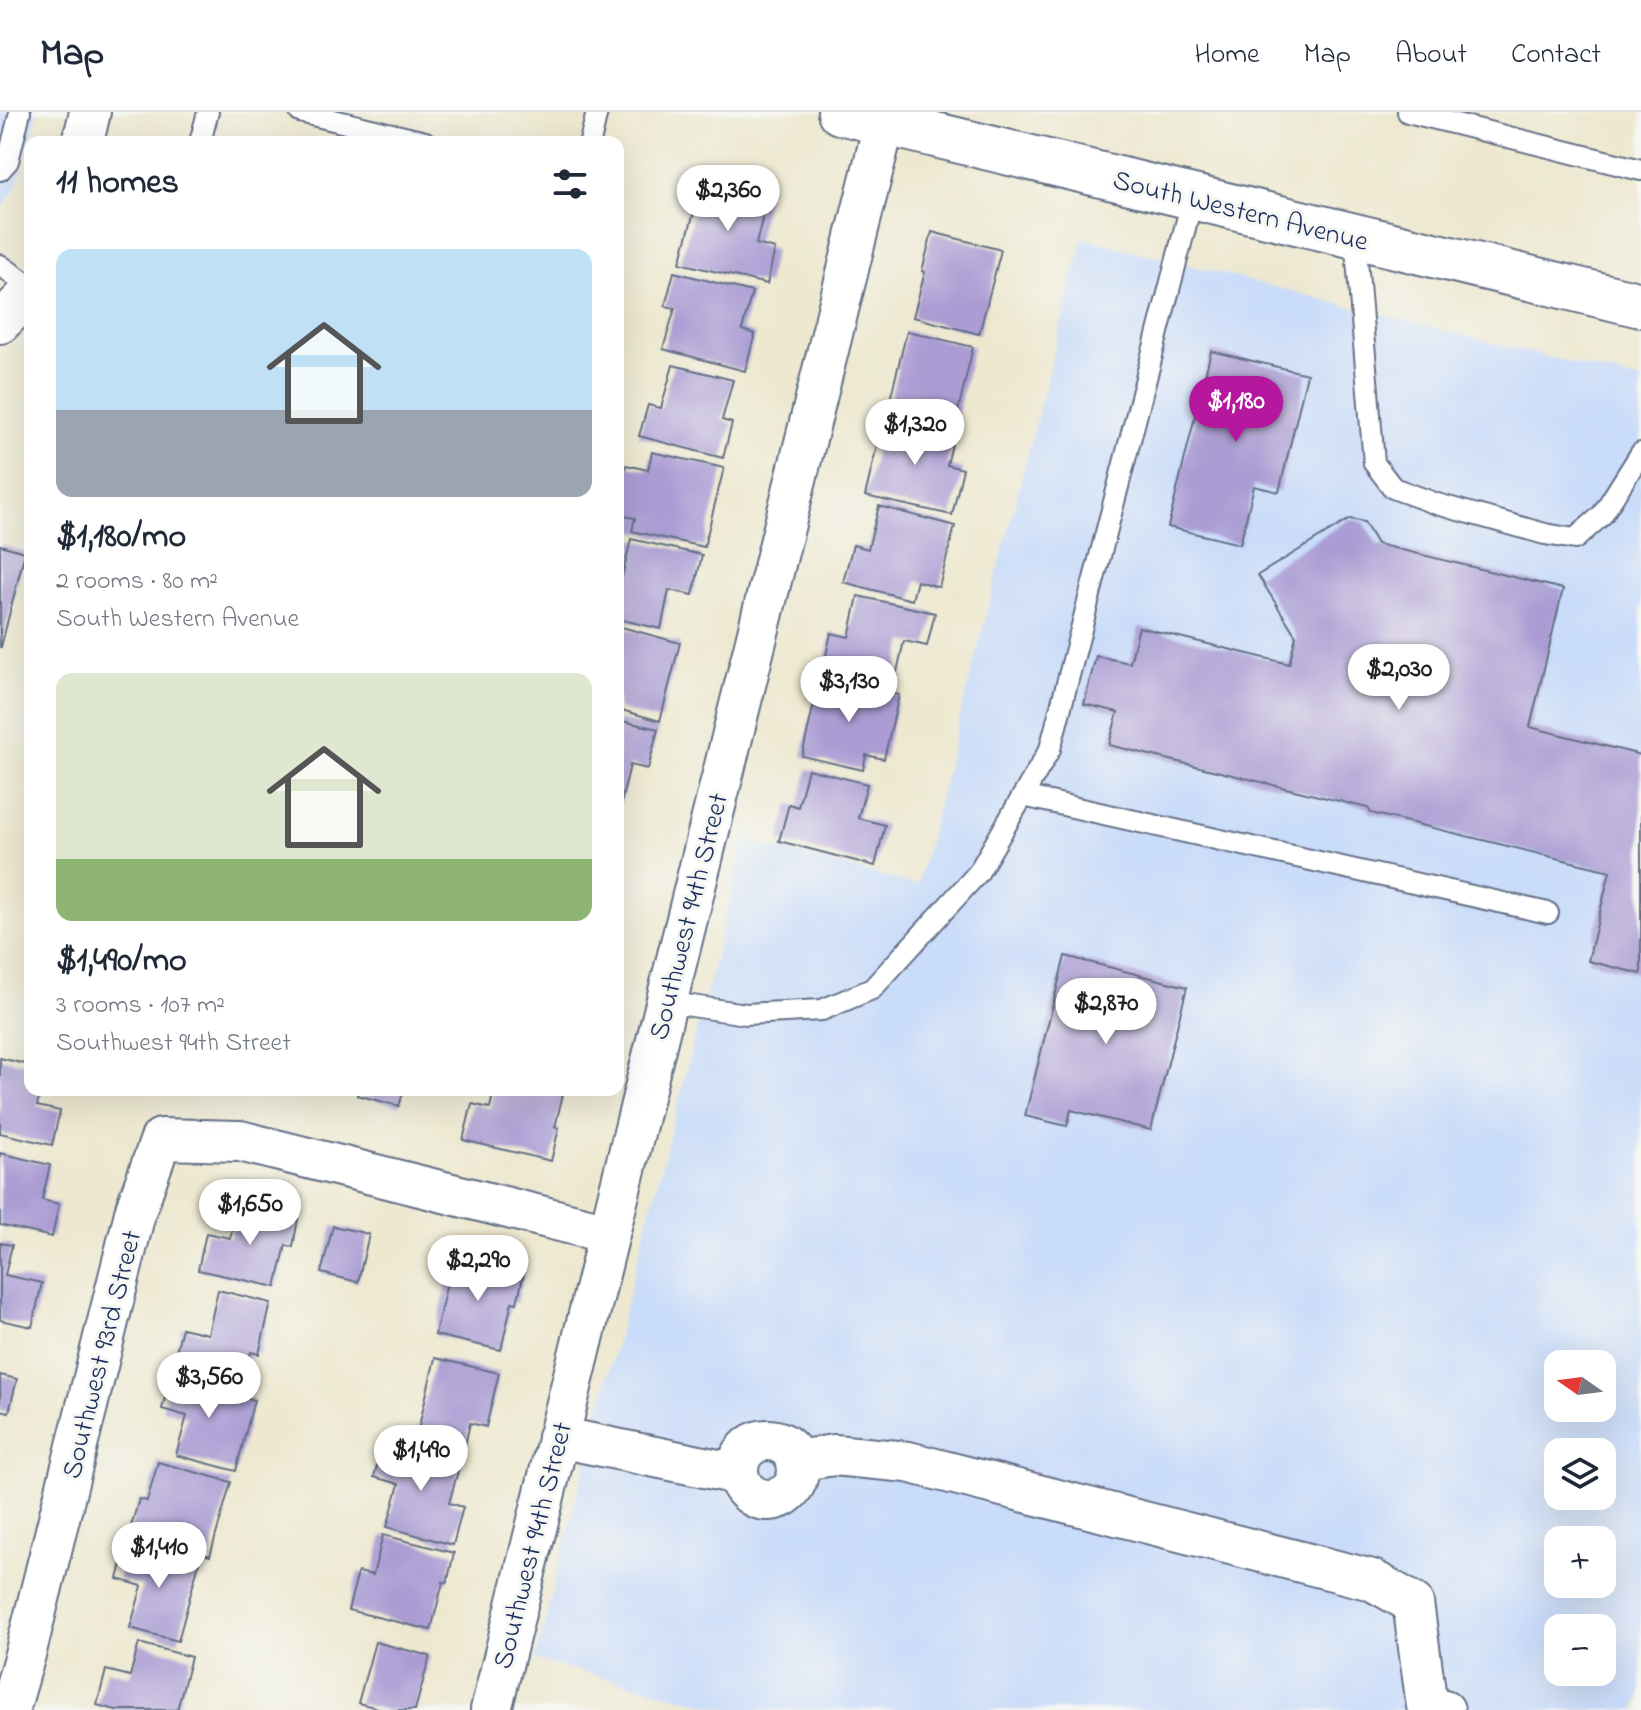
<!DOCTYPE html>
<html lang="en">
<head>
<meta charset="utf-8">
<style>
  body { margin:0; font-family:"Indie Flower",sans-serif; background:#f2f2f3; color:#1f2937; height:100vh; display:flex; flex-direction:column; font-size:30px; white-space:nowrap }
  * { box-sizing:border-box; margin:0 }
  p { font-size:26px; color:#747a83 }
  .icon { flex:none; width:44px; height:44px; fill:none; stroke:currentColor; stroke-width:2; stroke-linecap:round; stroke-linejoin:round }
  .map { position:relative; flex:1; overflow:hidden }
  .panel { position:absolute; left:24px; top:24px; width:600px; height:960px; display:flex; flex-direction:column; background:#fff; border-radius:16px; box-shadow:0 8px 32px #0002 }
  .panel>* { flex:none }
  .needle { width:52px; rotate:284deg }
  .tools { position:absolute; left:1544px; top:1238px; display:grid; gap:16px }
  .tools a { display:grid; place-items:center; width:72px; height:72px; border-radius:16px; background:#fff; box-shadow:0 8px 32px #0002; font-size:40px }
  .price { position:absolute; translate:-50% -68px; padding:0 18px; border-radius:28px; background:#fff; color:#222; font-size:26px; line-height:52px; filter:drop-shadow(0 2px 4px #0008) }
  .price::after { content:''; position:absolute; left:50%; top:48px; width:24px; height:18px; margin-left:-12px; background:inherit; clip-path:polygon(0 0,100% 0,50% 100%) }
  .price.selected { background:#b5179e; color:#fff }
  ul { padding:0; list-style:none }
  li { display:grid; align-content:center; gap:16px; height:424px; padding:0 32px }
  li span { display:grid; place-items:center; height:248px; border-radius:16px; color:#555 }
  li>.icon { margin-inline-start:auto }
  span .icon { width:144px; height:144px; fill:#fffc; stroke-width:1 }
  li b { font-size:34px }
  h2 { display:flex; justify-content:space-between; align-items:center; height:96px; padding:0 32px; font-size:34px }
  header { display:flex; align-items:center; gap:48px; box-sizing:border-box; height:112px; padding:0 40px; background:#fff; border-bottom:2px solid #e0e1e3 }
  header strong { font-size:38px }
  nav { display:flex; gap:44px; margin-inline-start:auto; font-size:28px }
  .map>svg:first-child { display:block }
  .built { fill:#c9dcf9; fill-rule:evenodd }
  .building { fill:#ab9dd4 }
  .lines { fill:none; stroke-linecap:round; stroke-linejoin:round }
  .service-casing { stroke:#647086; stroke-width:24 }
  .minor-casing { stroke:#647086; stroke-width:44 }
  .secondary-casing { stroke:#647086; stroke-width:48 }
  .service { stroke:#fff; stroke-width:20 }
  .minor { stroke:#fff; stroke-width:40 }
  .secondary { stroke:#fff; stroke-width:44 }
  .labels { text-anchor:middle; stroke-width:6; stroke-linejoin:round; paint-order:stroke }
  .street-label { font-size:28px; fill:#1b2f5e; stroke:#f6f6f2 }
</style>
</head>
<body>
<header>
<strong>Map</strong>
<nav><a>Home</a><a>Map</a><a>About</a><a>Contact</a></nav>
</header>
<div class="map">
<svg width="1641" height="1598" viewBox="0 0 1641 1598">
  <rect width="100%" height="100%" fill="#f6f6f2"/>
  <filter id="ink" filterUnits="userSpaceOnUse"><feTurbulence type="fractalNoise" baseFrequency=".0125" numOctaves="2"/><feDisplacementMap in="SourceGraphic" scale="16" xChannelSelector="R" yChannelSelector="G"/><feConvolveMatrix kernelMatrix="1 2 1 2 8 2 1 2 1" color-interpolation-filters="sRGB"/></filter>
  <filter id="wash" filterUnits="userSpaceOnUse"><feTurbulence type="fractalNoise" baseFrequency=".006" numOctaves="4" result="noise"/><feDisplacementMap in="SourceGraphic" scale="32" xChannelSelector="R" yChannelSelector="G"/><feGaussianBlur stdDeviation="1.8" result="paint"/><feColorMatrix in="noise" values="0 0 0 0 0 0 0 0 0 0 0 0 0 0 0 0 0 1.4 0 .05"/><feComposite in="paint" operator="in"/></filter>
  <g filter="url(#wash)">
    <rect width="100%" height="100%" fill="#ede8cf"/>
    <!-- built -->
    <path class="built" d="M0 0H38L17 73 0 100Z
      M1083 126 1641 269V1579L1636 1598H731L535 1548 745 729 917 773ZM1558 1252H1602V1296H1558ZM1558 1340H1602V1384H1558ZM1558 1428H1602V1472H1558ZM1558 1516H1602V1560H1558Z"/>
    <g id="blocks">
      <!-- building -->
      <path class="building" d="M703 67 768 83 756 132 775 137 767 172 680 151Z
        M932 120 1001 138 979 222 913 205 925 160 922 159Z
        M674 160 752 180 742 218 755 222 745 259 663 237 675 196 665 194Z
        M907 219 973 235 955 312 888 296Z
        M1211 239 1307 262 1279 380 1254 374 1240 432 1168 415Z
        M673 253 733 268 722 308 732 311 723 346 639 324 648 293 661 296Z
        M884 304 955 320 947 353 963 357 952 403 865 384Z
        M652 340 724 356 704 435 632 419 635 406 618 403V391L626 353 648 358Z
        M879 394 955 414 939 475 917 469 912 488 843 470 853 433 868 437Z
        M1350 407 1364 410 1377 432 1563 477 1530 615 1641 643V862L1588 849 1610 759 1371 701 1368 696 1109 633 1118 600 1084 592 1096 544 1130 551 1139 515 1289 552 1296 524 1258 463Z
        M631 427 702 443 693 483 669 478 661 517 618 507V482Z
        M0 433 25 440 1 535H0Z
        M858 484 935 501 927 534 904 529 894 573 823 557 831 521 849 525Z
        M618 514 680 531 660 609 618 597Z
        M820 565 899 583 884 647 866 643 863 658 802 644Z
        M618 608 658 617 648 657 630 653 621 691 618 690Z
        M808 657 867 672 858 706 885 713 875 754 779 729 789 692 798 695Z
        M1065 844 1187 875 1151 1018 1071 998 1067 1014 1025 1004Z
        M0 946 30 953V978H41L37 994 60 999 52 1033 0 1021Z
        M358 978H404L399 994 357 983Z
        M494 978H564L555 1015 559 1016 551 1049 463 1028 472 992 490 996Z
        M0 1041 50 1053 42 1088 59 1092 52 1125 0 1113Z
        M238 1094 298 1107 293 1135 286 1133 276 1175 198 1158 206 1121 230 1126Z
        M333 1114 369 1122 358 1170 321 1161Z
        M0 1131 12 1133 5 1163 42 1171 32 1215 0 1208Z
        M453 1144 524 1161 517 1191 512 1190 501 1238 435 1223Z
        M218 1178 271 1191 259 1242 251 1240 244 1267 173 1251 182 1216 208 1222Z
        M435 1246 499 1261 486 1315 470 1311 464 1338 416 1327Z
        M172 1259 229 1274 227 1281 254 1288 236 1359 176 1343 187 1304 162 1297Z
        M0 1263 17 1267 9 1300 0 1298Z
        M383 1331 460 1352 449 1391 463 1395 453 1433 387 1415 399 1372 374 1365Z
        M158 1350 231 1370 210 1444 129 1421 139 1387 147 1389Z
        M383 1423 454 1441 447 1471 443 1470 431 1518 348 1498 358 1460 373 1463Z
        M127 1432 199 1451 178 1529 130 1516 142 1474 118 1467Z
        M375 1530 430 1544 415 1598H386L358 1591Z
        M139 1531 191 1545 177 1598H116L97 1593 106 1558 130 1564Z"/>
    </g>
  </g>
  <g filter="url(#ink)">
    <use href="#blocks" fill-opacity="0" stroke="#647086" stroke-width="2"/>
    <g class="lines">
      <!-- service casing -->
      <g class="service-casing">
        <path id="service" d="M300 0 425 30
          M1408 0 1641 58
          M200 30 208 0
          M590 30 597 0
          M0 58 8 49 20 0
          M1355 124 1374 351 1393 376 1437 392 1545 422 1575 427 1602 403 1641 341
          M0 153 30 174
          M1023 684 1548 801
          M665 890 746 902 822 898 872 877 978 761 1050 637 1193 85"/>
      </g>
      <!-- minor casing -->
      <g class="minor-casing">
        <path id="minor" d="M83 30 90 0
          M0 211 30 181
          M558 1325 738 1362
          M738 1358a30 30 0 1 1 60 0a30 30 0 1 1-60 0Z
          M797 1349 834 1343 908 1350 1372 1468 1413 1491 1427 1594 1444 1598
          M9 1598 26 1539 136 1097 161 1027 240 1029 608 1121
          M491 1598 887 0"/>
      </g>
      <!-- secondary casing -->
      <g class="secondary-casing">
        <path id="secondary" d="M840 0 1641 193"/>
      </g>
      <!-- service -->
      <use href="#service" class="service"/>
      <!-- minor -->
      <use href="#minor" class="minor"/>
      <!-- secondary -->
      <use href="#secondary" class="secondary"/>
    </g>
  </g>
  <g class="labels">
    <!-- street labels -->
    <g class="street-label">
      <text transform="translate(1241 97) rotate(14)" y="10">South Western Avenue</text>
      <text transform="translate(687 804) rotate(-76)" y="10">Southwest 94th Street</text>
      <text transform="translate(100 1242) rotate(-76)" y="10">Southwest 93rd Street</text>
      <text transform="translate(531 1433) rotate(-76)" y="10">Southwest 94th Street</text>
    </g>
  </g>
</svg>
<div class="tools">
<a><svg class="needle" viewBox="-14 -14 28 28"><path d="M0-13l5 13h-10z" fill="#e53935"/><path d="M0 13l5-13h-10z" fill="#747a83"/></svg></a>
<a><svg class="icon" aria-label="layers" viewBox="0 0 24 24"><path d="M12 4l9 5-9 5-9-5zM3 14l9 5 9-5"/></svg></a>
<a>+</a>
<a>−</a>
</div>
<b class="price" style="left:728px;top:121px">$2,360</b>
<b class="price selected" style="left:1236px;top:332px">$1,180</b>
<b class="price" style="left:915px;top:355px">$1,320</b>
<b class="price" style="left:1399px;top:600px">$2,030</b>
<b class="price" style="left:849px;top:612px">$3,130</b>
<b class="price" style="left:1106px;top:934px">$2,870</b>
<b class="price" style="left:250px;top:1135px">$1,650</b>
<b class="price" style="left:478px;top:1191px">$2,290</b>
<b class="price" style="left:209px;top:1308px">$3,560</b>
<b class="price" style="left:421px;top:1381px">$1,490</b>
<b class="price" style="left:159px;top:1478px">$1,410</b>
<section class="panel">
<h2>11 homes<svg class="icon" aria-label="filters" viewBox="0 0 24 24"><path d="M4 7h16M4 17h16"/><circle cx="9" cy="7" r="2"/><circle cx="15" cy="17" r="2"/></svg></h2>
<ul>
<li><span style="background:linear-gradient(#bfe0f5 65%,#9aa5b1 0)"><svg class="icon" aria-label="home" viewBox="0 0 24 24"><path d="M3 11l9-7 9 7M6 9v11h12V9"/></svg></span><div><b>$1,180/mo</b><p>2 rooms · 80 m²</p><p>South Western Avenue</p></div></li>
<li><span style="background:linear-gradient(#dfe7d0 75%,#8fb573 0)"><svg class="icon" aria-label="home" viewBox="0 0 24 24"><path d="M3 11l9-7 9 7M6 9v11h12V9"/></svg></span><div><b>$1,490/mo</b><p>3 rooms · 107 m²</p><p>Southwest 94th Street</p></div></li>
</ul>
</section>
</div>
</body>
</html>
